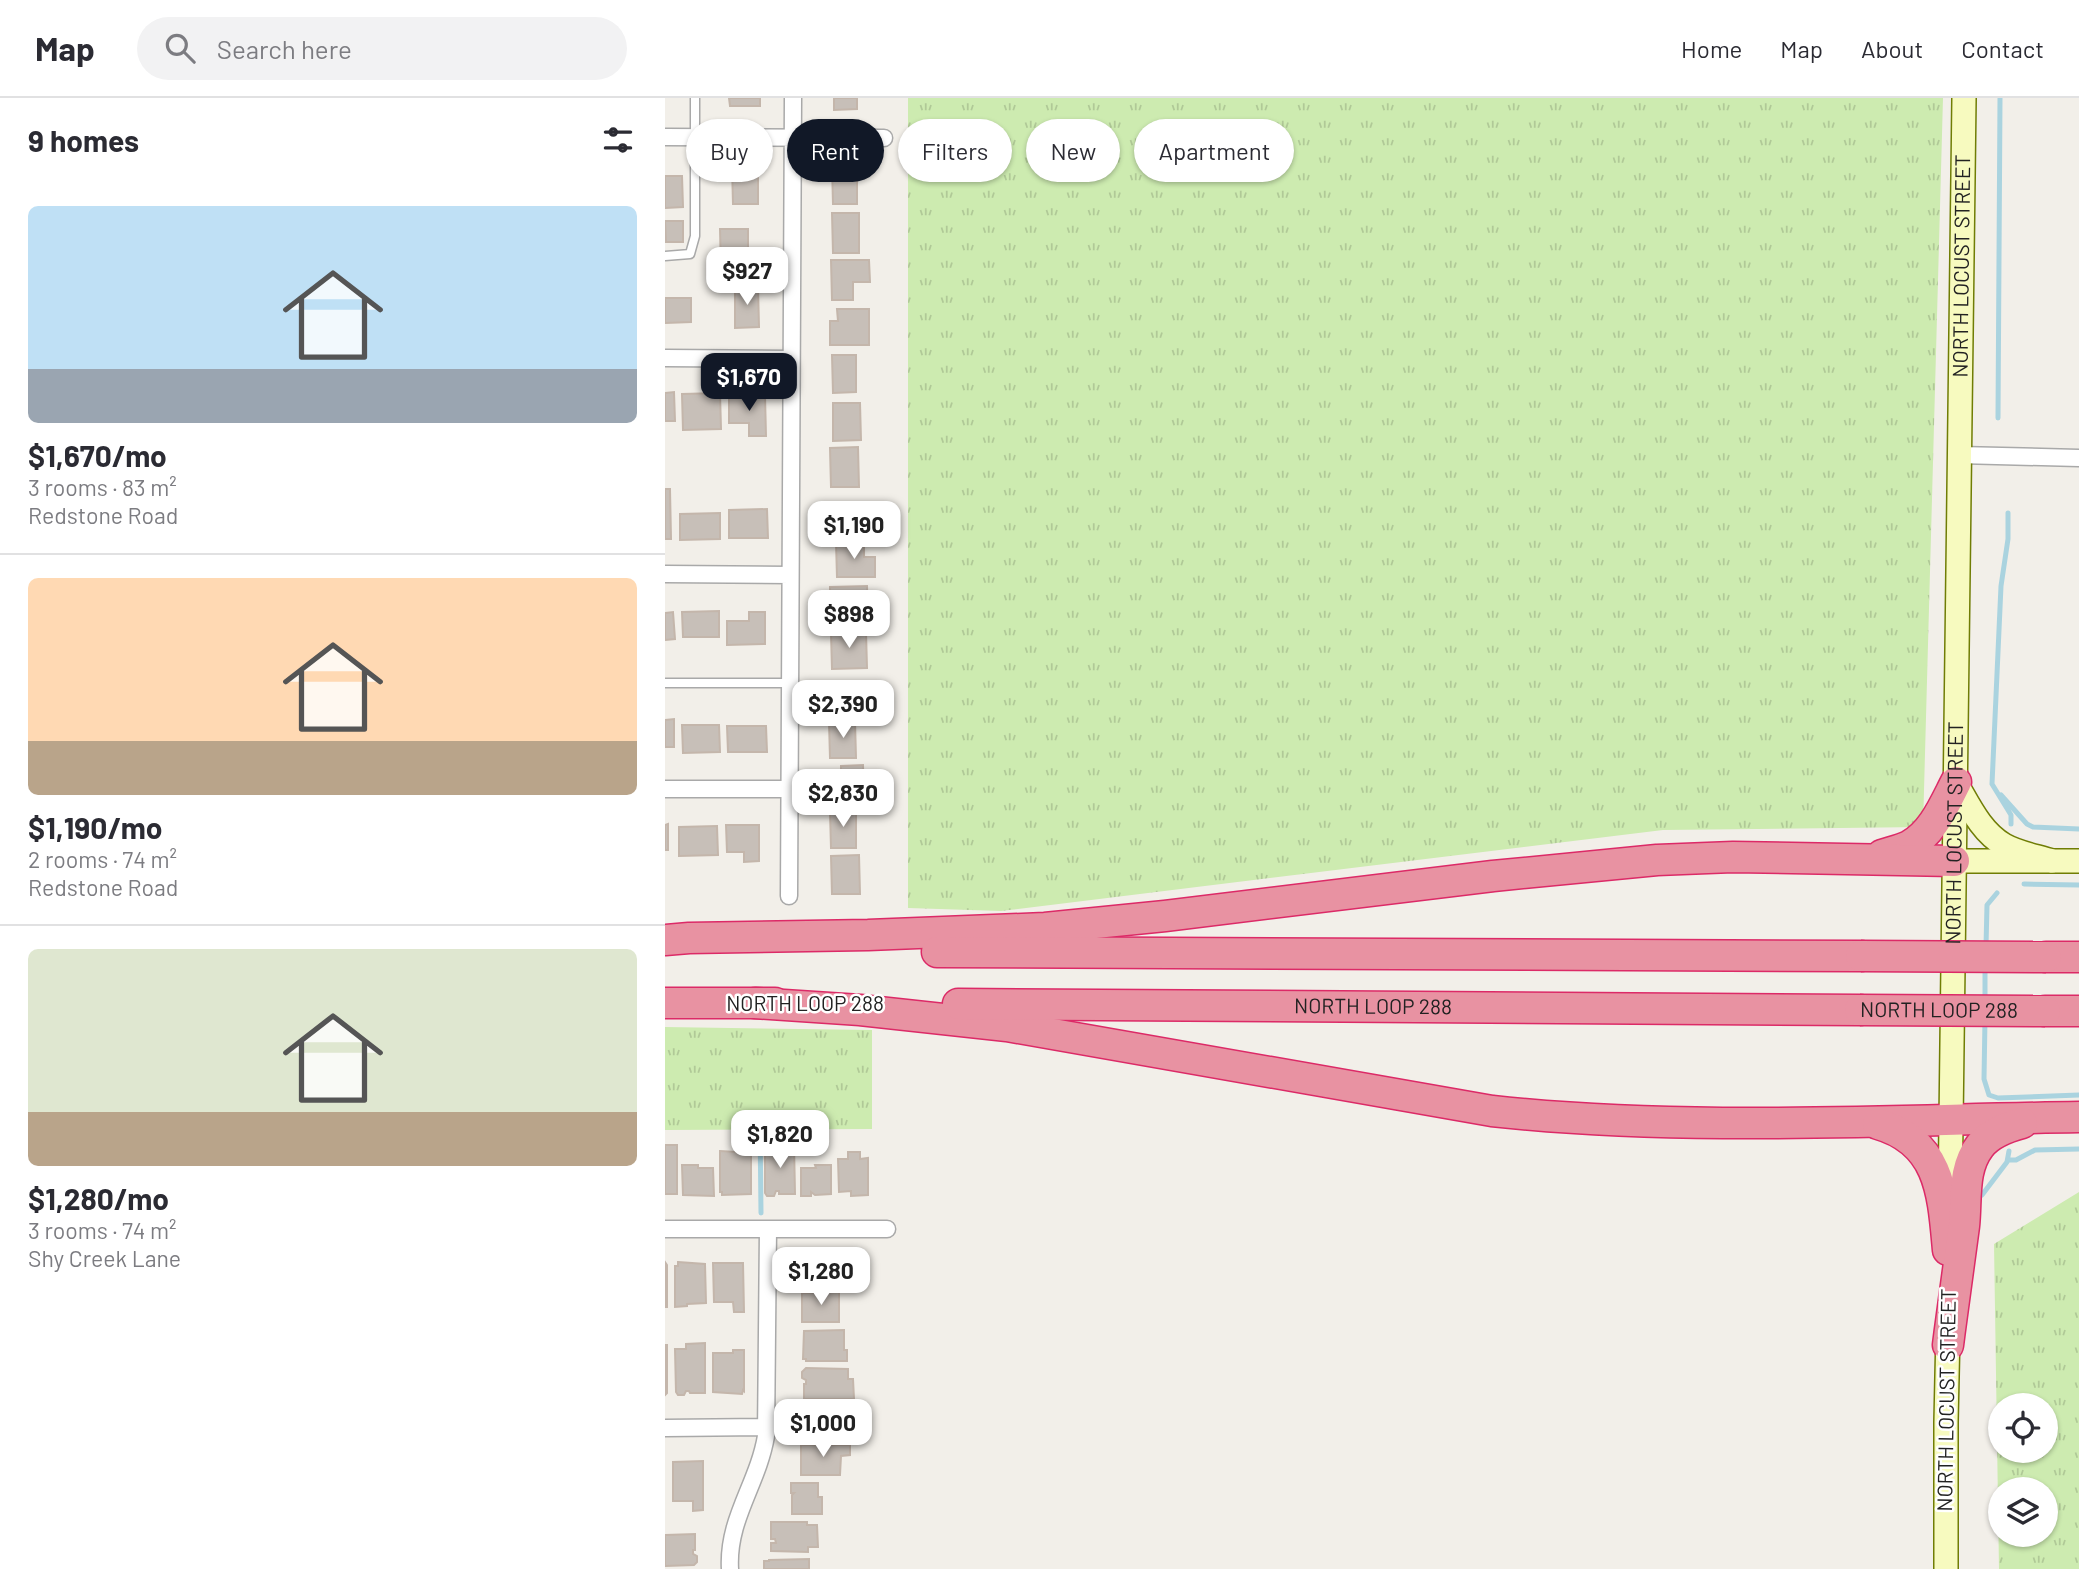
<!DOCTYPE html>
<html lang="en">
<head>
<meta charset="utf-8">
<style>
  body { margin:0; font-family:Barlow,sans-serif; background:#f2f2f3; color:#2b2b33; height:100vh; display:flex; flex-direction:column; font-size:26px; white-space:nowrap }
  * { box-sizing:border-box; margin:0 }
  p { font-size:23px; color:#7c7c81 }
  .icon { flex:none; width:38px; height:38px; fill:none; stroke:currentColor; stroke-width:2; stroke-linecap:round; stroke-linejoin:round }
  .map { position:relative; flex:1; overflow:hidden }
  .side { display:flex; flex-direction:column; background:#fff; width:665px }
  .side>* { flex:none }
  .banner { position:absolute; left:21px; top:21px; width:665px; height:63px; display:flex; gap:14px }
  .fabs { position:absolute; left:1323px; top:1295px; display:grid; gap:14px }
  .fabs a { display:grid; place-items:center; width:70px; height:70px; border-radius:50%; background:#fff; box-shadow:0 2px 5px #0004; font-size:35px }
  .price { position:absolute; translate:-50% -60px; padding:0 16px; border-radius:14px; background:#fff; color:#222; font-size:23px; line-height:46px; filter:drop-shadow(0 2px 4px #0008) }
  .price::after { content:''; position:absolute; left:50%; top:42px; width:21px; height:16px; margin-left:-10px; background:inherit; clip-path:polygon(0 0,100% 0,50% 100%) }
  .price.current { background:#111827; color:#fff }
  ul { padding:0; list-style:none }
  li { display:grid; align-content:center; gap:14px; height:371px; padding:0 28px }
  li+li { border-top:2px solid #e1e1e2 }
  li span { display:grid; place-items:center; height:217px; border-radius:10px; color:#555 }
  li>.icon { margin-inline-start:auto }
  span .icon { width:126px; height:126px; fill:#fffc; stroke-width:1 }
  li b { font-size:30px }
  h2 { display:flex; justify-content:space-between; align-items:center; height:84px; padding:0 28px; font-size:30px }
  .chip { padding:0 24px; border-radius:32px; background:#fff; box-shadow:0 2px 5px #0004; font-size:24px; line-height:63px }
  .chip.current { background:#111827; color:#fff }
  header { display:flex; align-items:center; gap:42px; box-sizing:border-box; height:98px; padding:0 35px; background:#fff; border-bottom:2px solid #e1e1e2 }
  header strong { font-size:33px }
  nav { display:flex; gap:38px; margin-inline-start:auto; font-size:24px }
  .search { width:490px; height:63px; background:#f2f2f3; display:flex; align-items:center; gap:18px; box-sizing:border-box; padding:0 24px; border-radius:38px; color:#7c7c81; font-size:26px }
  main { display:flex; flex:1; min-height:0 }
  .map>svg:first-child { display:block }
  .grass { fill:url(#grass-tufts); fill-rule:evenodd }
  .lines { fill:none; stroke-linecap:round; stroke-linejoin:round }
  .stream { stroke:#aad3df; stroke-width:5 }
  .building { fill:#c7bfb8; stroke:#c4b6ab; stroke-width:2 }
  .lane-casing { stroke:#a9a9a9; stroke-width:11 }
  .street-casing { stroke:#a9a9a9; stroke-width:19 }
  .secondary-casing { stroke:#707d05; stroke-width:26 }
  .highway-casing { stroke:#dc2a67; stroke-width:33 }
  .lane { stroke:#fff; stroke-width:8 }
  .street { stroke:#fff; stroke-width:16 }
  .secondary { stroke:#f7fabf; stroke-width:23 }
  .highway { stroke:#e892a2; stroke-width:30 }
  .highway-bridge-casing { stroke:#dc2a67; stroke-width:33; stroke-linecap:butt }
  .highway-bridge { stroke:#e892a2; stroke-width:30 }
  .labels { text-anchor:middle; stroke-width:5; stroke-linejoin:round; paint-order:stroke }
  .street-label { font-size:21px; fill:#222; stroke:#fff }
</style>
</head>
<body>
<header>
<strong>Map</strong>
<div class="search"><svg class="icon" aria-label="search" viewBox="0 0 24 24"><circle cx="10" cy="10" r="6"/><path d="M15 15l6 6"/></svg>Search here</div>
<nav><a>Home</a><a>Map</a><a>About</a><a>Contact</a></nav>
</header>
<main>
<section class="side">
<h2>9 homes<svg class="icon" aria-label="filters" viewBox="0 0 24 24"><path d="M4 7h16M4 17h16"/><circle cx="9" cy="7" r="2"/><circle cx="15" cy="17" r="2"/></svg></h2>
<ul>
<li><span style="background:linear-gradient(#bfe0f5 75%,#9aa5b1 0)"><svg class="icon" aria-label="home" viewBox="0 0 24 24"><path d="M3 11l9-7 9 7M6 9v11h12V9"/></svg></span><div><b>$1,670/mo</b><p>3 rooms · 83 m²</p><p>Redstone Road</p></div></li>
<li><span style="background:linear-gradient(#ffd9b3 75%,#b9a48a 0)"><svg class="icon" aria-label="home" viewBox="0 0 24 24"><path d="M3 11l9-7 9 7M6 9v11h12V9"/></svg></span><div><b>$1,190/mo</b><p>2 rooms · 74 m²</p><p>Redstone Road</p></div></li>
<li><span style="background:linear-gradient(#dfe7d0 75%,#b9a48a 0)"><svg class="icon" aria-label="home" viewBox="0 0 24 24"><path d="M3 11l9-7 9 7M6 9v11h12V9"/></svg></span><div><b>$1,280/mo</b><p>3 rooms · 74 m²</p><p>Shy Creek Lane</p></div></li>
</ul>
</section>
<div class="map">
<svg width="1414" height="1471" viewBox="0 0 1414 1471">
  <defs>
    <pattern id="grass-tufts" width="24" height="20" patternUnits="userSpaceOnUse" patternTransform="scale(1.75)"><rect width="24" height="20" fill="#cdebb0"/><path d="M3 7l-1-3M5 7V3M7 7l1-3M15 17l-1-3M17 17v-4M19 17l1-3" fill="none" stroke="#b0c997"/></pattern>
  </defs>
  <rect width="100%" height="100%" fill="#f2efe9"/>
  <!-- grass -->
  <path class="grass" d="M243 0H1278L1258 729 998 732 336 813 243 810Z
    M0 929 207 932V1031L0 1032Z
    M1414 1094V1471H1334L1329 1146ZM1381 1307V1353H1335V1307ZM1381 1391V1437H1335V1391Z"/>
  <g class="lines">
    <!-- stream -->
    <path class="stream" d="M1333 320 1335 0
      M1343 415V441L1336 488 1327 686 1346 717V726
      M1336 697 1362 726 1368 729 1414 731
      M1359 786 1414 787
      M1321 848 1322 807 1332 795
      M1320 904V868
      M1320 921 1319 981 1324 997 1333 1000 1414 997
      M95 1026 96 1115
      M1343 1062H1351L1370 1052 1414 1051
      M1317 1097 1342 1064 1344 1053"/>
  </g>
  <!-- building -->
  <path class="building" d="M64 0H95V8H65Z
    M169 0H192V11L169 12Z
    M192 67V106H168L167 68Z
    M67 68H93V106H68Z
    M0 78H17L18 109 0 110Z
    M167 115H194V155H168Z
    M0 123H18V144H1Z
    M55 131H83V152H95V170L56 171Z
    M166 162H204L205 184H188V202H167Z
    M93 188 94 229 70 230V189Z
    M0 200H26V224L0 225Z
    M172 211H204V247H165V223H173Z
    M167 257H191V294L168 295Z
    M9 294 10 323H0V295Z
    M55 295 56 331 18 332 17 296Z
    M100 297 101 338H84V325H64V298Z
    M168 305H195L196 342 168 343Z
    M193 349 194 389H166L165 350Z
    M0 391H5L6 441H0Z
    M102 411 103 440H64V412Z
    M55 415V441L15 442V416Z
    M199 443V459H210V479H172L171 444Z
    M202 488 203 526H166L165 489Z
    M54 513V539H18L17 514Z
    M8 514 10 541 0 542V515Z
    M84 514H100V546L62 547V523H84Z
    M201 534 202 570 167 571 166 535Z
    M165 584H190L191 615 166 616Z
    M9 621V649H0V622Z
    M190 623 191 660H165L164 624Z
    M17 627H54L55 654 18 655Z
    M62 628H101L102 654H63Z
    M198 667 199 705 165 706V688H176V668Z
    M165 713H191V750H166Z
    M3 726V752H0V727Z
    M61 727H94V763L79 764V754H62Z
    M52 728 53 757 14 758V729Z
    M194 757 195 796H167L166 758Z
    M129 1046 130 1096H114V1093H111L109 1098H102L100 1095V1051H109V1047Z
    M0 1047H12V1096H0Z
    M55 1053 86 1055V1096L57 1097V1094H55Z
    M183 1054H195V1061L203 1060V1097L186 1098V1093L174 1094 173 1061H183Z
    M17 1067H33V1070H48L49 1098 18 1097Z
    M150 1067H166V1096L150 1097 146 1094V1098H136V1070H151Z
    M138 1156H188V1166H178V1187H138Z
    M0 1164 2 1167V1209H0Z
    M13 1164 40 1166 41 1205 22 1206V1208L10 1209V1168H13Z
    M48 1165H78L79 1214H69L68 1204H49Z
    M174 1194V1224H137V1195Z
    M179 1232V1252H182V1263H141V1261H138L139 1233Z
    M40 1245V1295H25L24 1293H21L19 1297H13L11 1294 10 1251H21V1246Z
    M0 1247H2V1295L0 1297Z
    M68 1252H79V1293L78 1292 77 1296 48 1294V1255H68Z
    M141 1270 183 1271V1281H188L189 1301H139V1286H141V1282L137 1280V1274Z
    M141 1308 183 1309 182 1321H179V1340L139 1339 137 1311H141Z
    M136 1347H185V1357L176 1358 175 1377H136Z
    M38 1363V1412L28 1413V1403H8V1364Z
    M126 1385H153V1399H157V1416H127V1397L129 1395H126Z
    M106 1424H142V1427H152L153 1449H143V1454L106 1453V1445H111L110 1441H106Z
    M30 1436V1452H28V1456L32 1458V1464L29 1467 0 1468V1437Z
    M144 1461V1471H99V1463H104V1462Z"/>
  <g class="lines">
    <!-- lane casing -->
    <g class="lane-casing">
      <path id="lane" d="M0 158 25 156 30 138V0
        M0 585H125"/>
    </g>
    <!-- street casing -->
    <g class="street-casing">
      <path id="street" d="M0 39 219 40
        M0 260 126 261
        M1294 357 1414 360
        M0 476 125 477
        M0 691H125
        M124 798 128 0
        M0 1131H222
        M0 1330 102 1329
        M65 1471C62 1421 93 1386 101 1338L103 1131"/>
    </g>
    <!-- secondary casing -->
    <g class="secondary-casing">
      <g id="secondary">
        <path d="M1291 685C1304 707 1316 734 1339 747 1353 755 1371 758 1387 763"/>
        <path d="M1289 763H1414"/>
        <path id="s1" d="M1285 1104 1299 0"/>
        <path d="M1281 1471V1324L1283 1233"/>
      </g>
    </g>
    <!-- highway casing -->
    <g class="highway-casing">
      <g id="highway">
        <path d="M1217 757C1226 754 1236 752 1244 748 1268 735 1279 707 1291 684"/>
        <path d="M0 842 24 840 203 837 380 830 500 818 828 778 992 762 1068 759 1289 763"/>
        <path d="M272 854 1196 858"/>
        <path d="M1381 859H1414"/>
        <path d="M0 905H110"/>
        <path d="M90 905 195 912 342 928 827 1013C1022 1034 1219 1022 1414 1019"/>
        <path id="s2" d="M293 906 1195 912"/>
        <path d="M1380 913H1414"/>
        <path d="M1213 1026C1276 1044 1278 1097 1283 1152"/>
        <path d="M1283 1247C1288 1207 1294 1167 1299 1128 1302 1101 1297 1071 1315 1048 1325 1035 1342 1029 1357 1025"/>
      </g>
    </g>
    <!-- lane -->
    <use href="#lane" class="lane"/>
    <!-- street -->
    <use href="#street" class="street"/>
    <!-- secondary -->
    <use href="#secondary" class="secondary"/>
    <!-- highway -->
    <use href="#highway" class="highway"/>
    <!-- highway-bridge casing -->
    <g class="highway-bridge-casing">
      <g id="highway-bridge">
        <path d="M1196 858 1381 859"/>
        <path id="s3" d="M1195 912 1380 913"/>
      </g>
    </g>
    <!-- highway-bridge -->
    <use href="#highway-bridge" class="highway-bridge"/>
  </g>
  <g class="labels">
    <!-- street labels -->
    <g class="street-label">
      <text dy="7" stroke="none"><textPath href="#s1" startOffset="936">NORTH LOCUST STREET</textPath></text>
      <text dy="7" stroke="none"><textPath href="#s1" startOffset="369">NORTH LOCUST STREET</textPath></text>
      <text x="140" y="913">NORTH LOOP 288</text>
      <text dy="7" stroke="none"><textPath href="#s2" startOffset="415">NORTH LOOP 288</textPath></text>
      <text dy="7" stroke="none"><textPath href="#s3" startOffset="79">NORTH LOOP 288</textPath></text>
      <text transform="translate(1282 1302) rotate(-89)" y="7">NORTH LOCUST STREET</text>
    </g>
  </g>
</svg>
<div class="fabs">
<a><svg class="icon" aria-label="locate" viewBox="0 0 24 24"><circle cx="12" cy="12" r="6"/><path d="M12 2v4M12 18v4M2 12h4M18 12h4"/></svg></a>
<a><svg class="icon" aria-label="layers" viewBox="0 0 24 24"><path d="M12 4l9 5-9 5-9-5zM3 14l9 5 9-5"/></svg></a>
</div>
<b class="price" style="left:82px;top:209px">$927</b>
<b class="price current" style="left:84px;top:315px">$1,670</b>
<b class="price" style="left:189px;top:463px">$1,190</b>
<b class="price" style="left:184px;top:552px">$898</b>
<b class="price" style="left:178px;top:642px">$2,390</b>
<b class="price" style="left:178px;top:731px">$2,830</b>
<b class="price" style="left:115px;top:1072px">$1,820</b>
<b class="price" style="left:156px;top:1209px">$1,280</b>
<b class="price" style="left:158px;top:1361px">$1,000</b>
<div class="banner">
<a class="chip">Buy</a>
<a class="chip current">Rent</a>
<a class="chip">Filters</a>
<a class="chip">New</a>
<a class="chip">Apartment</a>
</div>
</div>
</main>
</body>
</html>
